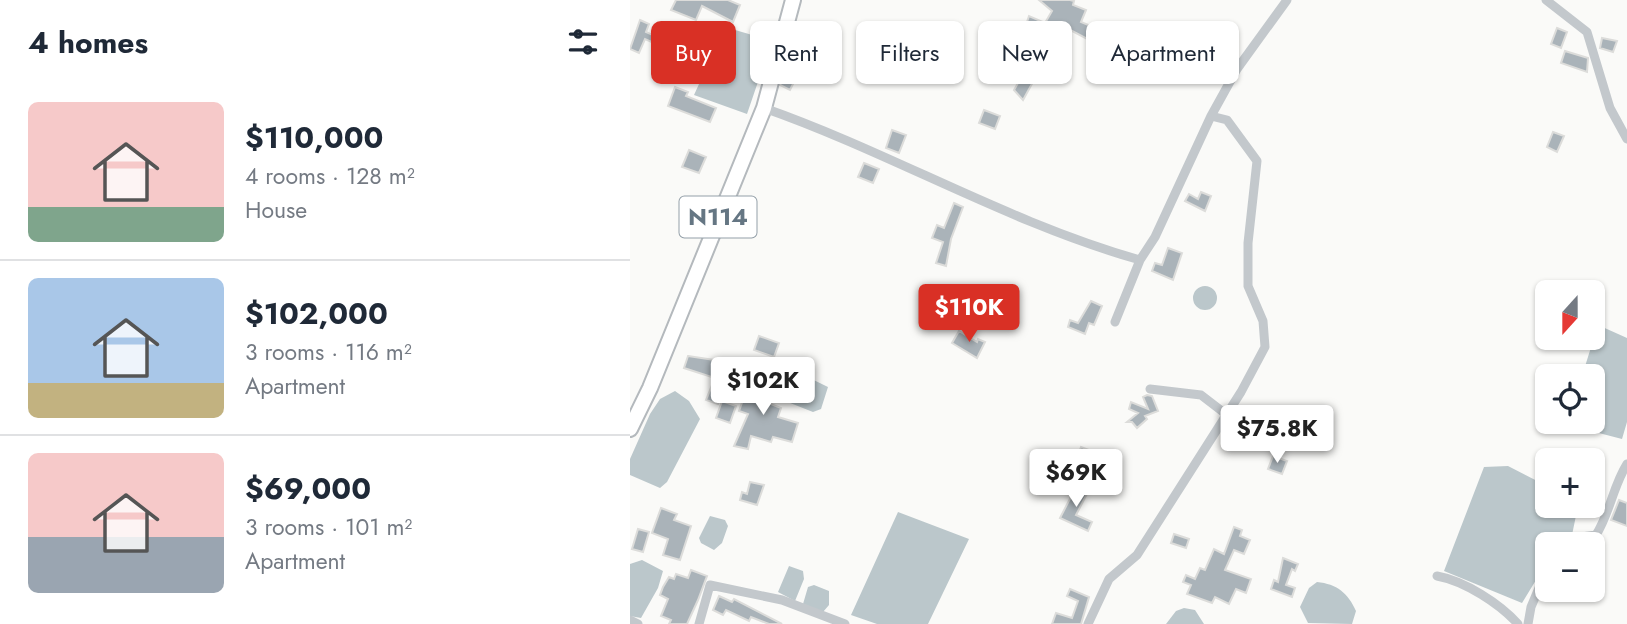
<!DOCTYPE html>
<html lang="en">
<head>
<meta charset="utf-8">
<style>
  body { margin:0; font-family:Jost,sans-serif; background:#f6f6f7; color:#1f2937; height:100vh; display:flex; flex-direction:column; font-size:26px; white-space:nowrap }
  * { box-sizing:border-box; margin:0 }
  p { font-size:23px; color:#747a83 }
  .icon { flex:none; width:38px; height:38px; fill:none; stroke:currentColor; stroke-width:2; stroke-linecap:round; stroke-linejoin:round }
  .map { position:relative; flex:1; overflow:hidden }
  .side { display:flex; flex-direction:column; background:#fff; width:630px }
  .side>* { flex:none }
  .top-card { position:absolute; left:21px; top:21px; width:665px; height:63px; display:flex; gap:14px }
  .needle { width:46px; rotate:201deg }
  .buttons { position:absolute; left:905px; top:280px; display:grid; gap:14px }
  .buttons a { display:grid; place-items:center; width:70px; height:70px; border-radius:10px; background:#fff; box-shadow:0 2px 5px #0004; font-size:35px }
  .price { position:absolute; translate:-50% -60px; padding:0 16px; border-radius:7px; background:#fff; color:#222; font-size:23px; line-height:46px; filter:drop-shadow(0 2px 4px #0008) }
  .price::after { content:''; position:absolute; left:50%; top:42px; width:21px; height:16px; margin-left:-10px; background:inherit; clip-path:polygon(0 0,100% 0,50% 100%) }
  .price.on { background:#d93025; color:#fff }
  ul { padding:0; list-style:none }
  li { display:flex; align-items:center; gap:21px; height:175px; padding:0 28px }
  li+li { border-top:2px solid #e0e1e3 }
  li span { display:grid; place-items:center; flex:none; width:196px; height:140px; border-radius:10px; color:#555 }
  li>.icon { margin-inline-start:auto }
  span .icon { width:84px; height:84px; fill:#fffc; stroke-width:1 }
  li b { font-size:30px }
  h2 { display:flex; justify-content:space-between; align-items:center; height:84px; padding:0 28px; font-size:30px }
  .chip { padding:0 24px; border-radius:10px; background:#fff; box-shadow:0 2px 5px #0004; font-size:24px; line-height:63px }
  .chip.on { background:#d93025; color:#fff }
  main { display:flex; flex:1; min-height:0 }
  .map>svg:first-child { display:block }
  .water { fill:#bbc7cb }
  .building { fill:#aab3b9; stroke:#dcdcda; stroke-width:2 }
  .lines { fill:none; stroke-linecap:round; stroke-linejoin:round }
  .highway-casing { stroke:#b4b9bd; stroke-width:18 }
  .minor { stroke:#c3c8cc; stroke-width:9 }
  .highway { stroke:#fff; stroke-width:14 }
  .labels { text-anchor:middle; stroke-width:7; stroke-linejoin:round; paint-order:stroke }
  .shield { fill:#fff; stroke:#939fa8; stroke-width:2 }
  .shield-label { font-size:24px; font-weight:bold; fill:#657683 }
</style>
</head>
<body>
<main>
<section class="side">
<h2>4 homes<svg class="icon" aria-label="filters" viewBox="0 0 24 24"><path d="M4 7h16M4 17h16"/><circle cx="9" cy="7" r="2"/><circle cx="15" cy="17" r="2"/></svg></h2>
<ul>
<li><span style="background:linear-gradient(#f6c9c9 75%,#7fa58c 0)"><svg class="icon" aria-label="home" viewBox="0 0 24 24"><path d="M3 11l9-7 9 7M6 9v11h12V9"/></svg></span><div><b>$110,000</b><p>4 rooms · 128 m²</p><p>House</p></div></li>
<li><span style="background:linear-gradient(#a9c7e8 75%,#c2b280 0)"><svg class="icon" aria-label="home" viewBox="0 0 24 24"><path d="M3 11l9-7 9 7M6 9v11h12V9"/></svg></span><div><b>$102,000</b><p>3 rooms · 116 m²</p><p>Apartment</p></div></li>
<li><span style="background:linear-gradient(#f6c9c9 60%,#9aa5b1 0)"><svg class="icon" aria-label="home" viewBox="0 0 24 24"><path d="M3 11l9-7 9 7M6 9v11h12V9"/></svg></span><div><b>$69,000</b><p>3 rooms · 101 m²</p><p>Apartment</p></div></li>
</ul>
</section>
<div class="map">
<svg width="997" height="624" viewBox="0 0 997 624">
  <rect width="100%" height="100%" fill="#fafaf8"/>
  <!-- water -->
  <path class="water" d="M95 27 142 41 117 114 64 95Z
    M563 298a12 12 0 1 1 24 0a12 12 0 1 1-24 0Z
    M968 325 997 338V422L992 439 938 425V422H962V376H952Z
    M161 369 198 387 191 409 183 412 150 399 153 375Z
    M45 391 59 401 70 419 37 482 30 488 0 475V459L20 414 30 399Z
    M878 466 917 486V506H948L942 535 930 544H917V562L892 603 814 571 854 467Z
    M268 512 339 539 298 624H247L221 615Z
    M80 516 95 520 98 526 92 543 84 550 71 543 69 538Z
    M12 560 33 571 28 588 11 618 0 616V564Z
    M159 566 173 571 174 579 165 601 148 592Z
    M687 582C707 584 718 593 726 611L722 624 678 623 670 607 679 588Z
    M184 585 199 591V605L193 612 173 604 178 587Z
    M554 608 565 610 574 624H536L546 611Z"/>
  <!-- building -->
  <path class="building" d="M46 0H98L110 5 103 22 72 6 66 20 41 10Z
    M409 0H440L444 1 443 5 456 10 451 22 468 29 463 42 433 26 418 55 411 52 416 33 396 25 399 16 415 23 422 11Z
    M10 20 19 24 16 32 29 38 32 30 56 38 50 53 54 55 52 58 69 65 64 77 37 67 35 71 23 66 31 46 15 39 9 53 0 49Z
    M927 28 937 32 931 48 921 44Z
    M972 38 987 41 983 52 970 48Z
    M935 51 958 58 957 72 931 63Z
    M158 64 170 70 160 90 150 85Z
    M392 76 403 82 393 100 384 90Z
    M45 87 58 92 56 96 86 108 80 122 38 106Z
    M354 110 370 116 365 129 349 123Z
    M262 130 276 135 269 153 256 148Z
    M923 132 934 136 927 152 917 147Z
    M59 150 76 157 69 173 52 167Z
    M234 163 249 169 243 183 228 177Z
    M571 192 581 196 575 211 555 201 559 194 568 199Z
    M324 203 333 207 321 239 316 266 306 263 313 242 302 238 307 225 314 228Z
    M538 248 552 253 543 280 522 271 525 263 532 265Z
    M461 301 472 306 464 325 459 323 455 334 438 327 440 320 448 323Z
    M329 331 347 342 348 339 355 342 347 358 322 343Z
    M129 336 149 343 144 357 124 350Z
    M58 356 98 362 91 385 95 387 88 404 76 400 85 378 54 368Z
    M121 378 144 385 138 403 151 408 148 417 168 423 162 442 143 437 141 442 121 436 118 449 104 446 118 414 109 411Z
    M517 395 522 396 528 411 515 416 517 419 507 428 502 422H497L508 413 499 409 501 402 518 409 513 397Z
    M92 401 106 406 100 423 86 418Z
    M451 447 459 450 450 473 443 470Z
    M643 456 657 461 652 474 638 469Z
    M120 482 134 485 127 505 110 500 112 492 117 494Z
    M447 485 459 490 446 515 462 522 458 531 430 518Z
    M989 500 997 503V526L981 520Z
    M31 508 47 514 44 520 61 526 50 560 33 555 38 539 22 533Z
    M604 527 612 530 610 536 620 540 614 554 604 550 595 570 621 579 616 593 606 589 599 604 585 597 582 603 557 594 561 585 553 582 556 575 565 579 570 568 575 570 584 549 594 554Z
    M8 529 19 532 13 552 2 549Z
    M544 534 559 539 556 548 541 543Z
    M653 558 668 564 665 571 662 569 656 585 665 588 662 597 641 589 644 580 648 582Z
    M61 570 77 576 68 600 57 624H39L41 620 31 616 38 599 30 595 33 587 39 577 44 579 46 574 58 578Z
    M440 589 459 597 451 624H422L426 613 442 618 448 601 437 596Z
    M89 596 102 602 104 599 152 624H139L121 617 119 621 96 610 93 615 83 610Z"/>
  <g class="lines">
    <!-- highway casing -->
    <g class="highway-casing">
      <path id="highway" d="M0 429 20 388 134 108 163 0"/>
    </g>
    <!-- minor -->
    <path class="minor" d="M916 0 957 32 980 108 997 139
      M134 108C262 153 379 223 510 260
      M485 322 510 260 525 237 581 116 607 69 657 0
      M520 389 571 395 597 415
      M937 544 944 538 966 535C980 513 983 486 997 464
      M807 576C835 581 870 604 888 624
      M0 620 8 624
      M69 624 80 585 152 600 215 624
      M458 624 479 579 507 555 611 392 635 347 633 321 618 286V243L627 161 597 120 581 116
      M898 624 901 607 917 569"/>
    <!-- highway -->
    <use href="#highway" class="highway"/>
  </g>
  <g class="labels">
    <!-- shield labels -->
    <rect class="shield" x="49.5" y="196.5" width="77" height="41" rx="5"/>
    <g class="shield-label">
      <text x="88" y="225">N114</text>
    </g>
  </g>
</svg>
<div class="buttons">
<a><svg class="needle" viewBox="-14 -14 28 28"><path d="M0-13l5 13h-10z" fill="#e53935"/><path d="M0 13l5-13h-10z" fill="#747a83"/></svg></a>
<a><svg class="icon" aria-label="locate" viewBox="0 0 24 24"><circle cx="12" cy="12" r="6"/><path d="M12 2v4M12 18v4M2 12h4M18 12h4"/></svg></a>
<a>+</a>
<a>−</a>
</div>
<b class="price on" style="left:339px;top:344px">$110K</b>
<b class="price" style="left:133px;top:417px">$102K</b>
<b class="price" style="left:647px;top:465px">$75.8K</b>
<b class="price" style="left:446px;top:509px">$69K</b>
<div class="top-card">
<a class="chip on">Buy</a>
<a class="chip">Rent</a>
<a class="chip">Filters</a>
<a class="chip">New</a>
<a class="chip">Apartment</a>
</div>
</div>
</main>
</body>
</html>
